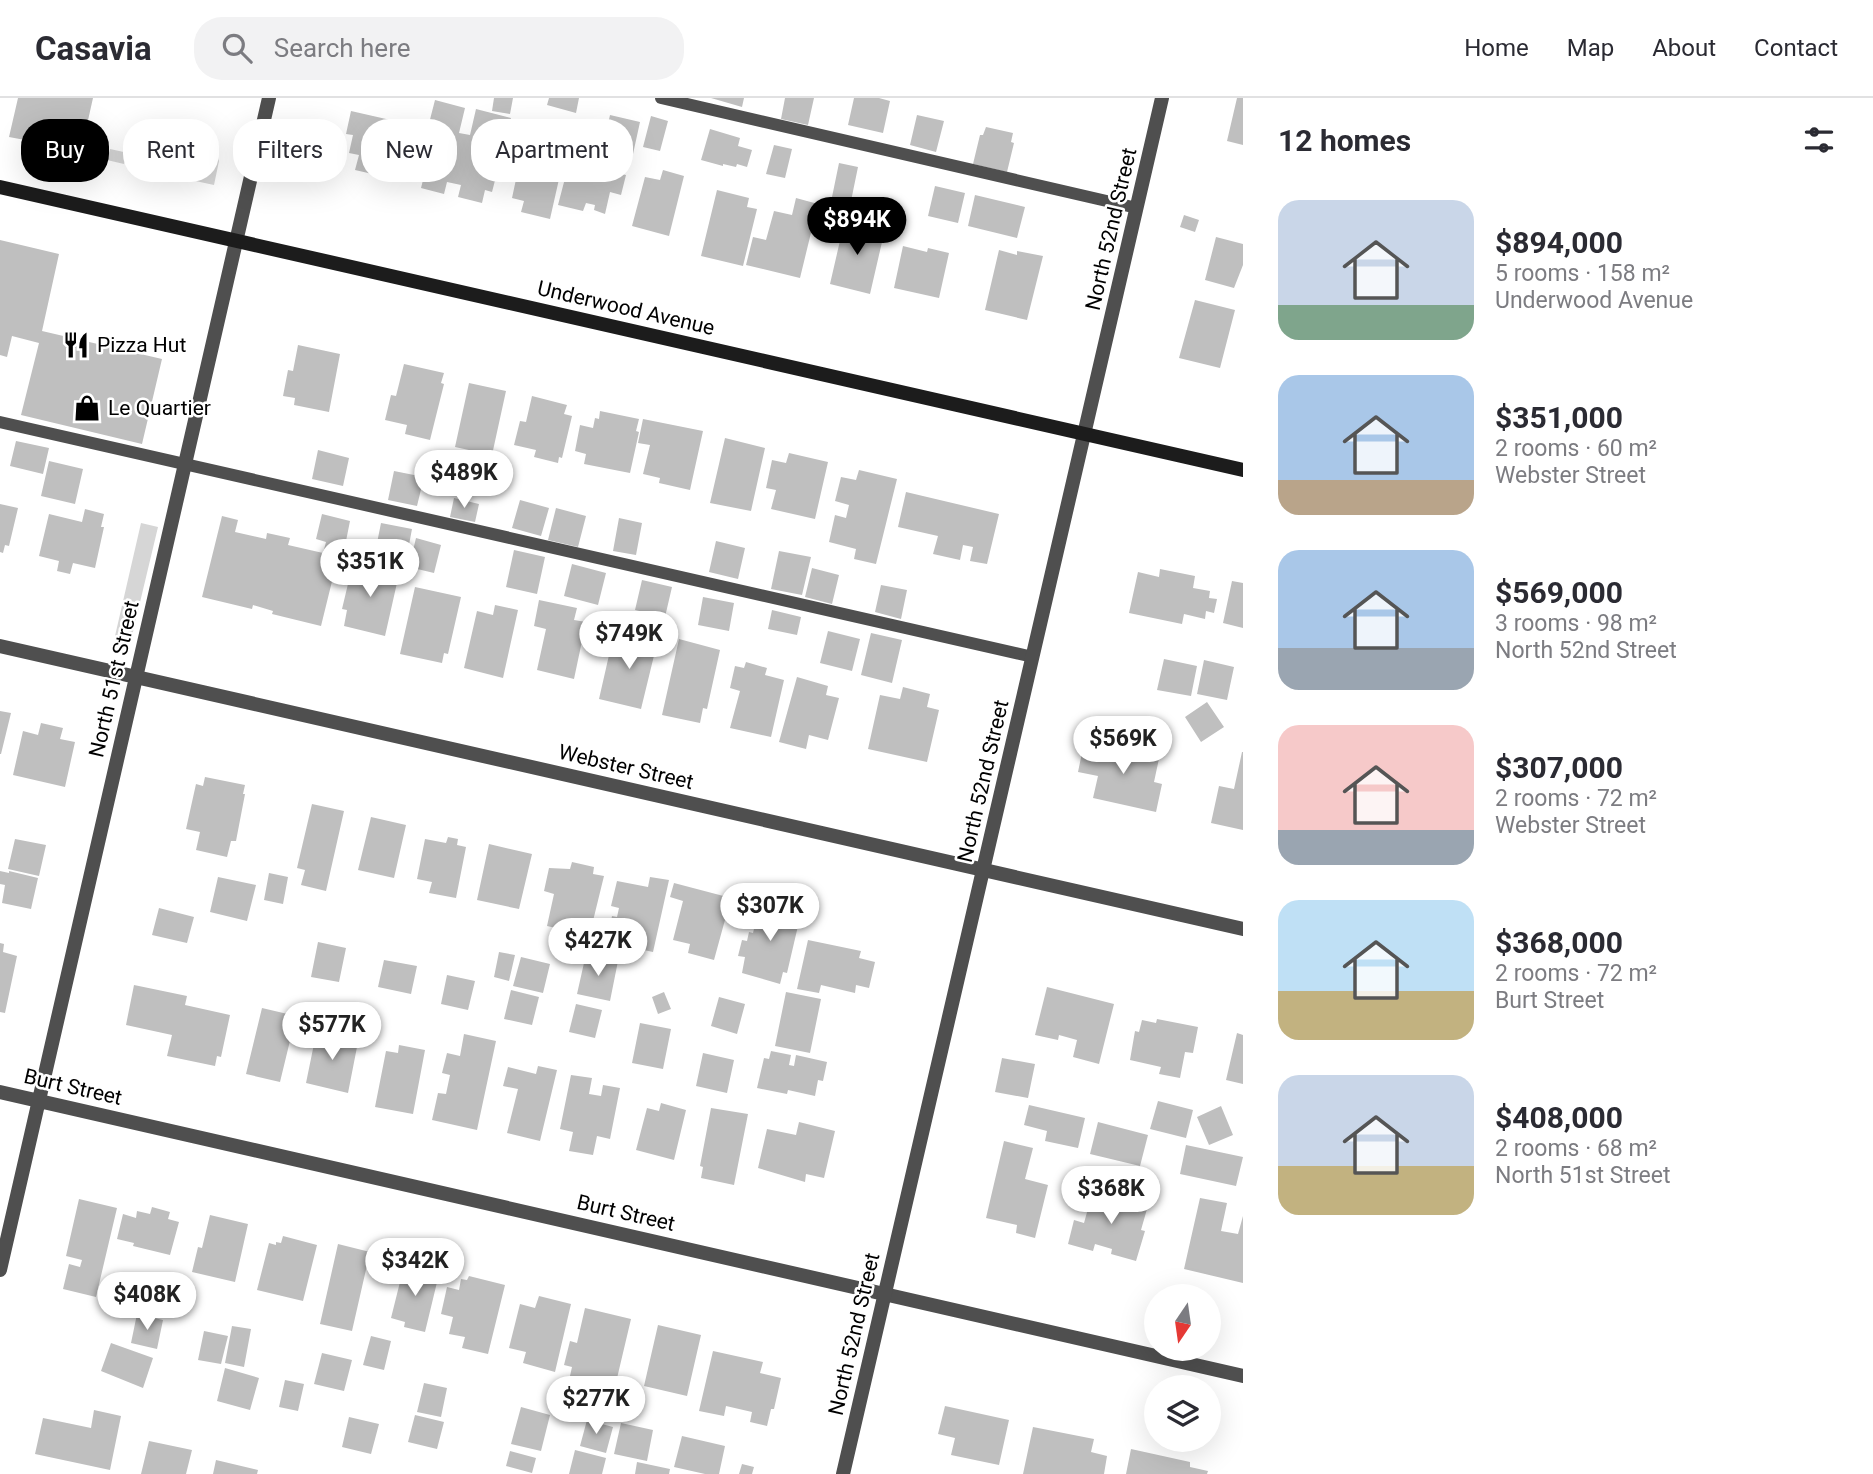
<!DOCTYPE html>
<html lang="en">
<head>
<meta charset="utf-8">
<style>
  body { margin:0; font-family:Roboto,sans-serif; background:#f2f2f3; color:#2b2b33; height:100vh; display:flex; flex-direction:column; font-size:26px; white-space:nowrap }
  * { box-sizing:border-box; margin:0 }
  p { font-size:23px; color:#7c7c81 }
  .icon { flex:none; width:38px; height:38px; fill:none; stroke:currentColor; stroke-width:2; stroke-linecap:round; stroke-linejoin:round }
  .map { position:relative; flex:1; overflow:hidden }
  .panel { display:flex; flex-direction:column; background:#fff; width:630px }
  .panel>* { flex:none }
  .top-card { position:absolute; left:21px; top:21px; width:665px; height:63px; display:flex; gap:14px }
  .needle { width:46px; rotate:193deg }
  .fabs { position:absolute; left:1144px; top:1186px; display:grid; gap:14px }
  .fabs a { display:grid; place-items:center; width:77px; height:77px; border-radius:50%; background:#fff; box-shadow:0 7px 28px #0002; font-size:35px }
  .price { position:absolute; translate:-50% -60px; padding:0 16px; border-radius:24px; background:#fff; color:#222; font-size:23px; line-height:46px; filter:drop-shadow(0 2px 4px #0008) }
  .price::after { content:''; position:absolute; left:50%; top:42px; width:21px; height:16px; margin-left:-10px; background:inherit; clip-path:polygon(0 0,100% 0,50% 100%) }
  .price.active { background:#000; color:#fff }
  ul { padding:0; list-style:none }
  li { display:flex; align-items:center; gap:21px; height:175px; padding:0 35px }
  li span { display:grid; place-items:center; flex:none; width:196px; height:140px; border-radius:21px; color:#555 }
  li>.icon { margin-inline-start:auto }
  span .icon { width:84px; height:84px; fill:#fffc; stroke-width:1 }
  li b { font-size:30px }
  h2 { display:flex; justify-content:space-between; align-items:center; height:84px; padding:0 35px; font-size:30px }
  .chip { padding:0 24px; border-radius:28px; background:#fff; box-shadow:0 7px 28px #0002; font-size:24px; line-height:63px }
  .chip.active { background:#000; color:#fff }
  header { display:flex; align-items:center; gap:42px; box-sizing:border-box; height:98px; padding:0 35px; background:#fff; border-bottom:2px solid #e1e1e2 }
  header strong { font-size:33px }
  nav { display:flex; gap:38px; margin-inline-start:auto; font-size:24px }
  .search { width:490px; height:63px; background:#f2f2f3; display:flex; align-items:center; gap:18px; box-sizing:border-box; padding:0 24px; border-radius:28px; color:#7c7c81; font-size:26px }
  main { display:flex; flex:1; min-height:0 }
  .map>svg:first-child { display:block }
  .green { fill:#d6d6d6 }
  .building { fill:#bfbfbf }
  .lines { fill:none; stroke-linecap:round; stroke-linejoin:round }
  .service { stroke:#4f4f4f; stroke-width:12 }
  .minor { stroke:#4f4f4f; stroke-width:14 }
  .tertiary { stroke:#4f4f4f; stroke-width:14 }
  .secondary { stroke:#1c1c1c; stroke-width:14 }
  .labels { text-anchor:middle; stroke-width:5; stroke-linejoin:round; paint-order:stroke }
  .street-label { font-size:21px; fill:#000; stroke:#fff }
  .poi-label { font-size:21px; fill:#000; stroke:#fff; text-anchor:start }
</style>
</head>
<body>
<header>
<strong>Casavia</strong>
<div class="search"><svg class="icon" aria-label="search" viewBox="0 0 24 24"><circle cx="10" cy="10" r="6"/><path d="M15 15l6 6"/></svg>Search here</div>
<nav><a>Home</a><a>Map</a><a>About</a><a>Contact</a></nav>
</header>
<main>
<div class="map">
<svg width="1243" height="1376" viewBox="0 0 1243 1376">
  <rect width="100%" height="100%" fill="#fff"/>
  <!-- green -->
  <path class="green" d="M110 51 201 71 206 55H217L219 63 214 87 140 71 141 64 126 60 124 66 107 62Z
    M141 425 158 429 131 542 115 538Z"/>
  <!-- building -->
  <path class="building" d="M18 0H93L82 49 42 40 41 45 9 39Z
    M494 0H513L510 16 492 13Z
    M549 0H579L576 15 547 7Z
    M711 0H744L742 9Z
    M785 0H814L808 27 781 21Z
    M854 0H879L890 3 883 35 848 27Z
    M1237 0H1243V47L1227 43Z
    M435 2 465 10 459 35 470 37 476 11 511 20 492 94 485 92 482 105 458 99 461 87 447 84 444 96 421 90 424 78 416 76Z
    M351 13 408 26 394 81 355 72 359 57 349 55 353 37 346 36Z
    M610 17 640 24 633 56 603 49Z
    M917 17 944 23 936 54 910 47Z
    M651 18 668 23 660 53 643 49Z
    M986 29 1013 35 1011 44 1014 45 1007 74 973 66 980 37H983Z
    M710 31 740 40 738 48 752 52 747 69 737 66 736 69 723 66V68L701 62Z
    M574 46 601 54 598 66 615 71 614 74 626 77 621 97 610 94 605 116 594 112 595 107 586 105 583 113 558 107Z
    M774 47 792 51 785 80 766 76Z
    M539 54 564 59 550 121 521 114 524 103 512 100 521 58 537 61Z
    M839 65 858 69 851 103 832 99Z
    M663 72 684 78 669 138 632 128 645 79 660 82Z
    M935 88 965 95 958 125 928 118Z
    M717 92 749 100 747 109 757 111 743 168 701 158Z
    M975 97 1025 109 1017 140 968 128Z
    M796 100 818 106 800 180 746 167 753 139 766 142 774 113 792 117Z
    M1184 117 1199 122 1195 134 1180 129Z
    M845 121 885 131 870 196 830 186Z
    M1216 139 1243 146V167L1234 190 1205 182Z
    M0 142 59 156 42 233 162 261 142 346 21 317 39 245 12 238 7 259 0 257Z
    M903 148 927 154 928 150 949 155 939 200 894 190Z
    M999 152 1017 157V153L1043 158 1027 222 985 212Z
    M1195 202 1235 212 1220 270 1179 260Z
    M298 247 340 256 329 314 294 307 295 300 283 298 288 272 293 273Z
    M404 266 444 275 441 285 444 286 430 342 405 336 407 327 385 322 391 297 396 298Z
    M469 285 506 293 492 357 455 349Z
    M532 298 567 307 564 316 572 318 562 360 559 359 558 365 534 359 536 352 514 347 520 323 526 324Z
    M600 313 639 321 636 333 639 334 630 375 584 366 586 356 575 353 580 327 593 330 595 320 599 321Z
    M643 321 703 333 690 392 659 385 660 380 643 376 650 347 638 345Z
    M725 340 765 350 751 413 710 405Z
    M16 343 49 350 43 376 10 368Z
    M318 352 349 360 343 388 312 381Z
    M789 355 828 364 815 421 771 411 776 392 766 390 772 362 786 365Z
    M49 363 83 371 75 406 41 398Z
    M859 372 897 381 876 466 854 461 856 451 829 444 835 417 846 420 849 407 835 403 841 379 856 382Z
    M394 373 424 379 417 408 388 402Z
    M906 394 999 416 987 466 970 463 973 449 963 447 960 462 933 456 938 438 898 429Z
    M454 400 479 406 475 424 450 419Z
    M520 402 549 410 541 438 512 430Z
    M0 406 18 410 9 448 5 447 3 455 0 454Z
    M556 410 586 418 578 449 548 442Z
    M85 411 104 416 101 429H104L95 470 73 465 70 476 57 473 59 463 39 458 49 416 82 424Z
    M322 416 350 423 345 448 336 445 333 457 338 459 321 528 272 516 273 513 253 507 252 511 202 499 222 418 238 422 235 434 266 441 267 435 290 440 288 447 323 455 326 444 316 441Z
    M619 420 642 425 636 457 613 453Z
    M381 425 412 431 408 452 377 445Z
    M416 440 441 447 434 475 409 469Z
    M716 443 745 450 738 481 709 474Z
    M514 452 545 459 537 496 506 489Z
    M779 453 811 459 802 497 771 491Z
    M353 465 399 476 385 538 344 528 347 512 342 511Z
    M572 466 606 475 598 507 564 498Z
    M812 470 839 477 832 506 805 499Z
    M1160 471 1195 478 1193 490 1210 493 1209 500 1217 501 1214 515 1206 513 1205 521 1184 516 1182 526 1129 515 1138 474 1159 479Z
    M642 482 672 489 665 519 635 512Z
    M1232 483 1243 485V530L1223 525Z
    M881 487 907 492 901 521 875 514Z
    M415 489 461 499 448 556 444 555 442 565 400 556Z
    M703 499 734 505 729 533 698 527Z
    M539 502 577 510 574 522 586 524 574 581 537 572 546 531 534 528Z
    M495 507 518 512 503 580 464 570 477 513 493 517Z
    M772 512 801 519 797 537 768 531Z
    M637 531 659 537 641 611 599 601 612 544 633 549Z
    M828 533 860 541 852 573 820 565Z
    M871 535 902 542 892 585 861 577Z
    M679 541 720 552 707 611 703 610 700 625 662 617Z
    M1164 561 1197 568 1191 598 1157 592Z
    M1204 562 1234 569 1227 602 1197 596Z
    M746 564 767 570 765 577 784 582 771 639 730 630 740 593 730 590 735 568 744 570Z
    M797 579 828 588 826 597 839 600 828 642 809 637 806 651 779 644Z
    M903 589 930 596 927 609 939 612 927 664 868 651 880 597 900 601Z
    M1207 604 1224 629 1201 644 1185 619Z
    M0 613 11 615 1 656H0Z
    M41 625 63 630 60 641 75 644 65 689 13 677 23 633 38 637Z
    M1084 645 1132 656 1133 651 1160 656 1154 684 1162 686 1156 714 1093 700 1098 678 1078 674Z
    M1242 654H1243V732L1211 725 1219 688 1234 691Z
    M205 679 245 687 243 696H245L236 743H231L227 759 196 752 200 734 186 731 196 686 203 688Z
    M312 706 344 713 326 793 301 787 305 772 297 770Z
    M371 719 406 727 394 780 358 772Z
    M448 739 458 741 457 747 466 749 456 800 429 795 432 784 417 781 425 741 446 745Z
    M15 741 46 747 39 778 8 771Z
    M489 746 532 756 519 811 477 802Z
    M572 764 594 769 593 776 604 778 592 827 576 823 573 834 547 828 554 796 544 793 549 770 570 771Z
    M0 773 9 775V773L38 780 31 811 2 805 5 787 0 786Z
    M269 775 288 779 283 806 264 802Z
    M218 779 256 787 247 823 210 814Z
    M650 779 669 782 653 854 607 844 612 818 617 819 619 810 611 808 617 783 648 789Z
    M674 785 731 800 714 862 688 855 690 846 673 842 683 803 670 799Z
    M760 805 801 815 787 875 783 874 780 886 742 875 745 859 738 858 742 842 747 843 749 834 753 835Z
    M159 810 194 819 187 845 152 837Z
    M808 842 861 853 859 860 875 864 869 890 856 887 855 895 821 887 819 895 797 891Z
    M318 844 346 850 339 884 311 879Z
    M0 845 4 846 3 854 17 858 5 915 0 914Z
    M499 854 515 857 509 883 494 879Z
    M586 856 618 863 610 903 577 896Z
    M521 859 550 866 543 895 513 888Z
    M384 862 417 868 411 896 378 889Z
    M447 877 475 883 468 912 441 906Z
    M134 887 187 898 185 907 230 917 221 959 217 958 215 968 167 958 172 937 126 927Z
    M1047 889 1114 906 1099 966 1073 959 1077 942 1059 937 1058 942 1035 937Z
    M511 892 539 899 532 927 504 921Z
    M664 894 671 911 658 916 652 899Z
    M786 894 821 901 810 955 775 948Z
    M719 899 745 906 737 936 711 928Z
    M576 906 602 912 595 940 569 934Z
    M262 910 296 918 280 984 246 976Z
    M1157 921 1198 929 1193 955 1185 954 1180 980 1159 976 1161 969 1130 962 1135 933 1139 934 1142 922 1156 925Z
    M640 925 671 931 663 971 632 965Z
    M325 933 353 939 351 948 357 949 348 995 306 985 315 941 323 943Z
    M1237 935 1243 937V986L1226 982Z
    M464 936 496 943 477 1032 432 1022 438 995 446 996 450 977 442 975 447 955 460 958Z
    M399 947 425 952 413 1016 375 1009 386 953 398 955Z
    M771 953 791 957 789 967 794 968 796 957 827 964 823 983 818 982 815 998 788 992 787 996 757 990 764 960 769 961Z
    M703 955 734 962 727 995 696 988Z
    M1002 960 1035 966 1028 1000 995 994Z
    M538 968 557 972 540 1043 507 1035 518 991 503 988 508 969 536 976Z
    M571 977 592 980 589 996 601 998 603 987 620 990 610 1041 597 1038 593 1057 569 1053 573 1034 560 1031Z
    M1158 1003 1193 1012 1186 1040 1150 1031Z
    M661 1005 686 1012 674 1062 636 1052 647 1010 659 1013Z
    M1029 1007 1085 1020 1078 1050 1045 1043 1047 1033 1024 1027Z
    M1221 1008 1233 1037 1209 1047 1197 1019Z
    M711 1010 748 1016 734 1087 701 1080 703 1069 700 1068Z
    M799 1024 835 1033 824 1080 806 1076 805 1084 758 1070 767 1031 796 1037Z
    M1098 1024 1148 1037 1140 1068 1090 1056Z
    M1004 1043 1033 1050 1025 1081 1048 1087 1035 1140 1016 1135 1017 1127 986 1120Z
    M1186 1047 1243 1059 1236 1088 1180 1076Z
    M1104 1091 1127 1097 1125 1105 1147 1111 1141 1132 1145 1133 1136 1163 1111 1156 1112 1151 1095 1146 1093 1153 1068 1146 1074 1122 1084 1125 1091 1100 1101 1102Z
    M1200 1100 1227 1105 1221 1133 1238 1136 1243 1118V1185L1184 1171Z
    M79 1101 117 1110 96 1199 63 1191 69 1166 80 1169 82 1162 66 1158Z
    M152 1109 170 1114 168 1121 179 1124 170 1157 133 1148 134 1145 117 1141 123 1116 136 1120 137 1113 150 1116Z
    M210 1117 248 1126 235 1184 192 1174 198 1149 202 1150Z
    M283 1138 317 1147 303 1203 257 1192 269 1145 276 1147V1144L281 1145Z
    M338 1146 370 1154 352 1233 320 1226Z
    M404 1168 439 1176 425 1234 404 1229 405 1224 391 1220Z
    M469 1178 505 1187 488 1256 462 1250 465 1239 449 1236 453 1219 441 1216 447 1189 459 1192 461 1181 467 1182Z
    M539 1198 571 1206 555 1274 523 1265 526 1254 509 1250 520 1206 535 1210Z
    M585 1210 631 1221 614 1293 587 1286 585 1292 568 1287 572 1269 564 1267 570 1243 577 1245Z
    M137 1216 163 1222 157 1251 131 1245Z
    M658 1227 701 1237 687 1298 644 1288Z
    M232 1228 251 1231 244 1269 225 1265Z
    M204 1233 228 1238 221 1266 198 1262Z
    M371 1238 391 1243 384 1272 363 1267Z
    M111 1245 153 1260 143 1290 101 1273Z
    M713 1253 763 1264 760 1275 781 1280 774 1311H771L767 1328 750 1324 752 1314 726 1308 724 1318 699 1313Z
    M322 1255 352 1262 344 1293 314 1286Z
    M225 1270 259 1280 250 1312 217 1303Z
    M285 1282 304 1286 298 1313 279 1309Z
    M424 1285 447 1290 441 1319 417 1314Z
    M945 1308 1009 1322 999 1367 951 1357 955 1340 938 1336Z
    M521 1309 550 1317 541 1353 511 1346Z
    M94 1312 121 1318 110 1372 35 1356 43 1320 91 1330Z
    M415 1317 444 1324 437 1351 408 1344Z
    M349 1319 379 1326 371 1356 342 1349Z
    M587 1322 613 1329 606 1355 580 1348Z
    M621 1325 653 1332 647 1363 614 1356Z
    M1033 1329 1094 1341 1091 1354 1107 1358 1104 1376H1023Z
    M682 1338 725 1348 719 1376H705L674 1369Z
    M149 1343 192 1352 186 1376H141Z
    M1131 1351 1190 1364V1369L1208 1373 1207 1376H1126Z
    M575 1352 606 1360 602 1376H569Z
    M510 1353 536 1360 532 1375 506 1368Z
    M216 1362 258 1372 257 1376H213Z
    M637 1364 670 1371 669 1376H635Z
    M742 1366 754 1369 752 1376H739Z"/>
  <g class="lines">
    <!-- service -->
    <path class="service" d="M661 0 1137 110
      M0 324 1033 559"/>
    <!-- minor -->
    <path class="minor" d="M0 548 1243 831
      M0 994 1243 1278
      M0 1172 269 0"/>
    <!-- tertiary -->
    <path class="tertiary" d="M843 1376 1162 0"/>
    <!-- secondary -->
    <path class="secondary" d="M0 89 1243 372"/>
  </g>
  <!-- icons -->
  <defs>
    <g id="restaurant-bare" transform="scale(2.1)"><path d="M-5-6h1v4h1v-4h1v4h1v-4h1v5L-1.5 .5V6h-2V.5L-5-1ZM5-6V6H3V1.5H1.5Q1.5-4 5-6Z" fill="#000" stroke="#fff" stroke-width="2.5" paint-order="stroke"/></g>
    <g id="shop-bare" transform="scale(2.1)"><path d="M-5-2.5h2.3a2.7 3.5 0 0 1 5.4 0H5L5.5 6h-11ZM-1.5-2.5h3a1.5 2.3 0 0 0-3 0Z" fill="#000" stroke="#fff" stroke-width="2.5" paint-order="stroke"/></g>
  </defs>
  <g fill-rule="evenodd">
    <use href="#restaurant-bare" x="76" y="247"/>
    <use href="#shop-bare" x="87" y="310"/>
  </g>
  <g class="labels">
    <!-- street labels -->
    <g class="street-label">
      <text transform="translate(1111 131) rotate(-77)" y="7">North 52nd Street</text>
      <text transform="translate(626 210) rotate(13)" y="7">Underwood Avenue</text>
      <text transform="translate(114 581) rotate(-77)" y="7">North 51st Street</text>
      <text transform="translate(626 669) rotate(13)" y="7">Webster Street</text>
      <text transform="translate(983 683) rotate(-77)" y="7">North 52nd Street</text>
      <text transform="translate(73 989) rotate(13)" y="7">Burt Street</text>
      <text transform="translate(626 1115) rotate(13)" y="7">Burt Street</text>
      <text transform="translate(854 1236) rotate(-77)" y="7">North 52nd Street</text>
    </g>
    <!-- poi labels -->
    <g class="poi-label">
      <text x="97" y="254">Pizza Hut</text>
      <text x="108" y="317">Le Quartier</text>
    </g>
  </g>
</svg>
<div class="fabs">
<a><svg class="needle" viewBox="-14 -14 28 28"><path d="M0-13l5 13h-10z" fill="#e53935"/><path d="M0 13l5-13h-10z" fill="#7c7c81"/></svg></a>
<a><svg class="icon" aria-label="layers" viewBox="0 0 24 24"><path d="M12 4l9 5-9 5-9-5zM3 14l9 5 9-5"/></svg></a>
</div>
<b class="price active" style="left:857px;top:159px">$894K</b>
<b class="price" style="left:464px;top:412px">$489K</b>
<b class="price" style="left:370px;top:501px">$351K</b>
<b class="price" style="left:629px;top:573px">$749K</b>
<b class="price" style="left:1123px;top:678px">$569K</b>
<b class="price" style="left:770px;top:845px">$307K</b>
<b class="price" style="left:598px;top:880px">$427K</b>
<b class="price" style="left:332px;top:964px">$577K</b>
<b class="price" style="left:1111px;top:1128px">$368K</b>
<b class="price" style="left:415px;top:1200px">$342K</b>
<b class="price" style="left:147px;top:1234px">$408K</b>
<b class="price" style="left:596px;top:1338px">$277K</b>
<div class="top-card">
<a class="chip active">Buy</a>
<a class="chip">Rent</a>
<a class="chip">Filters</a>
<a class="chip">New</a>
<a class="chip">Apartment</a>
</div>
</div>
<section class="panel">
<h2>12 homes<svg class="icon" aria-label="filters" viewBox="0 0 24 24"><path d="M4 7h16M4 17h16"/><circle cx="9" cy="7" r="2"/><circle cx="15" cy="17" r="2"/></svg></h2>
<ul>
<li><span style="background:linear-gradient(#c9d6e8 75%,#7fa58c 0)"><svg class="icon" aria-label="home" viewBox="0 0 24 24"><path d="M3 11l9-7 9 7M6 9v11h12V9"/></svg></span><div><b>$894,000</b><p>5 rooms · 158 m²</p><p>Underwood Avenue</p></div></li>
<li><span style="background:linear-gradient(#a9c7e8 75%,#b9a48a 0)"><svg class="icon" aria-label="home" viewBox="0 0 24 24"><path d="M3 11l9-7 9 7M6 9v11h12V9"/></svg></span><div><b>$351,000</b><p>2 rooms · 60 m²</p><p>Webster Street</p></div></li>
<li><span style="background:linear-gradient(#a9c7e8 70%,#9aa5b1 0)"><svg class="icon" aria-label="home" viewBox="0 0 24 24"><path d="M3 11l9-7 9 7M6 9v11h12V9"/></svg></span><div><b>$569,000</b><p>3 rooms · 98 m²</p><p>North 52nd Street</p></div></li>
<li><span style="background:linear-gradient(#f6c9c9 75%,#9aa5b1 0)"><svg class="icon" aria-label="home" viewBox="0 0 24 24"><path d="M3 11l9-7 9 7M6 9v11h12V9"/></svg></span><div><b>$307,000</b><p>2 rooms · 72 m²</p><p>Webster Street</p></div></li>
<li><span style="background:linear-gradient(#bfe0f5 65%,#c2b280 0)"><svg class="icon" aria-label="home" viewBox="0 0 24 24"><path d="M3 11l9-7 9 7M6 9v11h12V9"/></svg></span><div><b>$368,000</b><p>2 rooms · 72 m²</p><p>Burt Street</p></div></li>
<li><span style="background:linear-gradient(#c9d6e8 65%,#c2b280 0)"><svg class="icon" aria-label="home" viewBox="0 0 24 24"><path d="M3 11l9-7 9 7M6 9v11h12V9"/></svg></span><div><b>$408,000</b><p>2 rooms · 68 m²</p><p>North 51st Street</p></div></li>
</ul>
</section>
</main>
</body>
</html>
